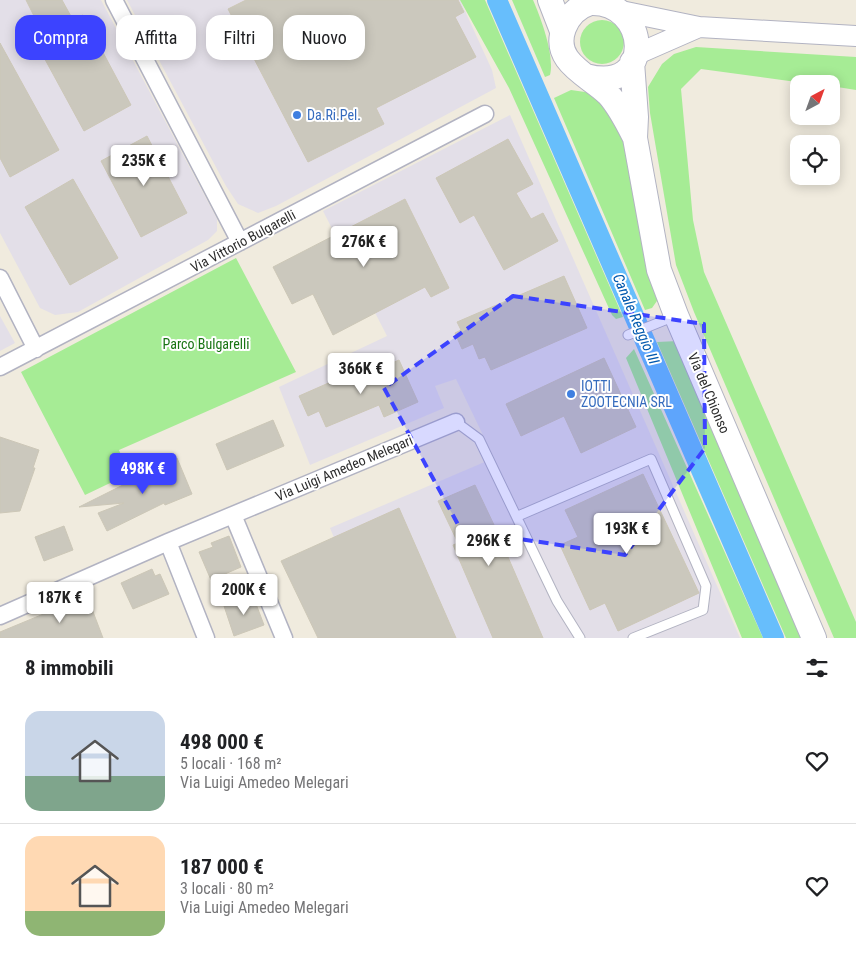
<!DOCTYPE html>
<html lang="it">
<head>
<meta charset="utf-8">
<style>
  body { margin:0; font-family:"Roboto Condensed",sans-serif; background:#f2f2f2; color:#202124; height:100vh; display:flex; flex-direction:column; font-size:19px; white-space:nowrap }
  * { box-sizing:border-box; margin:0 }
  p { font-size:16px; color:#757577 }
  .icon { flex:none; width:28px; height:28px; fill:none; stroke:currentColor; stroke-width:2; stroke-linecap:round; stroke-linejoin:round }
  .map { position:relative; height:638px; overflow:hidden }
  .panel { display:flex; flex-direction:column; background:#fff; flex:1 }
  .panel>* { flex:none }
  .hud { position:absolute; left:15px; top:15px; width:500px; height:45px; display:flex; gap:10px }
  .needle { width:32px; rotate:41deg }
  .controls { position:absolute; left:790px; top:75px; display:grid; gap:10px }
  .controls a { display:grid; place-items:center; width:50px; height:50px; border-radius:10px; background:#fff; box-shadow:0 2px 12px #0003; font-size:25px }
  .price { position:absolute; translate:-50% -42px; padding:0 11px; border-radius:5px; background:#fff; color:#222; font-size:16px; line-height:32px; filter:drop-shadow(0 1px 2px #0008) }
  .price::after { content:''; position:absolute; left:50%; top:30px; width:15px; height:11px; margin-left:-8px; background:inherit; clip-path:polygon(0 0,100% 0,50% 100%) }
  .price.on { background:#3c43ff; color:#fff }
  ul { padding:0; list-style:none }
  li { display:flex; align-items:center; gap:15px; height:125px; padding:0 25px }
  li+li { border-top:1px solid #e0e0e0 }
  li span { display:grid; place-items:center; flex:none; width:140px; height:100px; border-radius:15px; color:#555 }
  li>.icon { margin-inline-start:auto }
  span .icon { width:60px; height:60px; fill:#fffc; stroke-width:1 }
  li b { font-size:21px }
  h2 { display:flex; justify-content:space-between; align-items:center; height:60px; padding:0 25px; font-size:21px }
  .tag { padding:0 18px; border-radius:15px; background:#fff; box-shadow:0 2px 12px #0003; font-size:18px; line-height:45px }
  .tag.on { background:#3c43ff; color:#fff }
  .map>svg:first-child { display:block }
  .industrial { fill:#e3dfe8 }
  .green { fill:#a6ec95 }
  .lines { fill:none; stroke-linecap:round; stroke-linejoin:round }
  .canal { stroke:#67befc; stroke-width:20 }
  .building { fill:#cbc8bd; stroke:#ccc7b7 }
  .service-casing { stroke:#b2b3c2; stroke-width:11 }
  .minor-casing { stroke:#b2b3c2; stroke-width:19 }
  .tertiary-casing { stroke:#b2b3c2; stroke-width:22 }
  .secondary-casing { stroke:#b2b3c2; stroke-width:26 }
  .service { stroke:#fff; stroke-width:9 }
  .minor { stroke:#fff; stroke-width:16 }
  .tertiary { stroke:#fff; stroke-width:20 }
  .secondary { stroke:#fff; stroke-width:24 }
  .marked { fill:#3c43ff; fill-opacity:0.2; stroke:#3c43ff; stroke-width:4; stroke-dasharray:10 6; stroke-linejoin:round }
  .shop-dot { fill:#3f7fe0; stroke:#fff; stroke-width:2 }
  .labels { text-anchor:middle; stroke-width:4; stroke-linejoin:round; paint-order:stroke }
  .shop-label { font-size:14px; fill:#366cbe; stroke:#fff; text-anchor:start }
  .street-label { font-size:14px; fill:#2d2d2d; stroke:#fff }
  .park-label { font-size:14px; fill:#187413; stroke:#fff }
  .water-label { font-size:15px; font-style:italic; fill:#0058ae; stroke:#fff }
</style>
</head>
<body>
<div class="map">
<svg width="856" height="638" viewBox="0 0 856 638">
  <rect width="100%" height="100%" fill="#f0ebde"/>
  <!-- industrial -->
  <path class="industrial" d="M0 0H101L217 219V231L208 240 78 312 55 315 40 308 0 233Z
    M127 0H460L492 70 496 88 276 206 258 213 238 204 226 186Z
    M510 115 740 638H375L330 528 494 458 456 379 435 386 444 408 310 465 279 387 387 336 323 211Z
    M0 316 15 343 0 351Z"/>
  <!-- green -->
  <path class="green" d="M460 0H485L623 317 616 319 612 315 509 88Z
    M512 0H533C541 18 555 56 550 75L545 77Z
    M580 42a22 22 0 1 1 44 0a22 22 0 1 1-44 0Z
    M696 47 856 57V90L831 86V84H811L701 69 681 89 693 220 704 272 856 622V638H834L694 312 676 265 650 113 648 87 662 64 674 54Z
    M571 90 592 93 625 133 659 298 652 308 645 310 554 98Z
    M236 258 296 372 119 450 129 474 85 495 21 372Z
    M678 341 803 638H786L657 342Z
    M634 349 763 638H742L626 358Z"/>
  <g class="lines">
    <!-- canal -->
    <path class="canal" d="M497 0 774 638"/>
  </g>
  <!-- building -->
  <path class="building" d="M26 0H62L73 20 83 15 131 105 84 131 35 41 44 36Z
    M246 0H458L464 12 455 17 476 57 376 108 384 124 308 162 228 9Z
    M0 43 59 150 10 177 0 158Z
    M147 136 187 213 141 237 101 161Z
    M508 139 533 184 516 193 531 219 543 213 558 241 504 270 474 215 460 223 436 178Z
    M73 179 118 258 70 285 25 207Z
    M405 199 449 288 431 297 425 287 333 335 313 294 292 304 273 267Z
    M564 276 587 328 491 370 485 357 479 359 473 344 462 349 455 333 461 330 457 322Z
    M604 358 636 427 581 453 564 416 521 436 506 404Z
    M399 360 418 402 384 417 379 405 326 427 319 411 308 416 299 396 349 374 351 381Z
    M273 420 284 446 227 470 216 444Z
    M0 437 39 450 33 468H35L20 511 0 513Z
    M177 458 192 494 165 505 164 503 107 531 98 513 124 503 79 507Z
    M643 474 699 593 618 631 605 603 590 610 560 545 578 537 565 510Z
    M475 485 495 527 543 638H493L453 545 458 543 438 501Z
    M399 508 456 638H318L281 561Z
    M64 526 73 550 44 561 35 537Z
    M229 536 241 567 211 580 199 552 213 547 211 543Z
    M152 569 155 576 160 574 169 594 133 609 121 583Z
    M87 596 103 638H0V632Z
    M253 596 264 625 234 636 224 606Z"/>
  <g class="lines">
    <!-- service casing -->
    <g class="service-casing">
      <path id="service" d="M628 335 675 316
        M456 422 479 439 557 601 580 638
        M518 516 651 459 706 586 703 610 633 638"/>
    </g>
    <!-- minor casing -->
    <g class="minor-casing">
      <path id="minor" d="M114 0 240 242
        M0 278 36 349
        M0 367 485 114
        M233 515 284 638
        M168 542 206 638
        M0 616 168 542 456 422"/>
    </g>
    <!-- tertiary casing -->
    <g class="tertiary-casing">
      <path id="tertiary" d="M626 12 699 27 856 36
        M635 55 699 27"/>
    </g>
    <!-- secondary casing -->
    <g class="secondary-casing">
      <path id="secondary" d="M550 0 562 31
        M632 62 636 117 635 138 659 270 676 315 814 638
        M586 76C657 95 649 0 590 3 577 7 569 15 564 28 551 62 589 75 608 94 619 106 627 122 634 136"/>
    </g>
    <!-- service -->
    <use href="#service" class="service"/>
    <!-- minor -->
    <use href="#minor" class="minor"/>
    <!-- tertiary -->
    <use href="#tertiary" class="tertiary"/>
    <!-- secondary -->
    <use href="#secondary" class="secondary"/>
  </g>
  <!-- marked area -->
  <path class="marked" d="M513 296 704 324 705 448 625 555 461 530 384 388Z"/>
  <!-- markers -->
  <g class="shop-dot">
    <circle cx="297" cy="115" r="5"/>
    <circle cx="571" cy="394" r="5"/>
  </g>
  <g class="labels">
    <!-- shop labels -->
    <g class="shop-label">
      <text x="307" y="120">Da.Ri.Pel.</text>
      <text x="581" y="391">IOTTI<tspan x="581" dy="16">ZOOTECNIA SRL</tspan></text>
    </g>
    <!-- street labels -->
    <g class="street-label">
      <text transform="translate(243 241) rotate(-28)" y="5">Via Vittorio Bulgarelli</text>
      <text transform="translate(709 393) rotate(67)" y="5">Via del Chionso</text>
      <text transform="translate(344 468) rotate(-23)" y="5">Via Luigi Amedeo Melegari</text>
    </g>
    <!-- park labels -->
    <g class="park-label">
      <text x="206" y="349">Parco Bulgarelli</text>
    </g>
    <!-- water labels -->
    <g class="water-label">
      <text transform="translate(636 319) rotate(67)" y="5">Canale Reggio III</text>
    </g>
  </g>
</svg>
<div class="controls">
<a><svg class="needle" viewBox="-14 -14 28 28"><path d="M0-13l5 13h-10z" fill="#e53935"/><path d="M0 13l5-13h-10z" fill="#757577"/></svg></a>
<a><svg class="icon" aria-label="locate" viewBox="0 0 24 24"><circle cx="12" cy="12" r="6"/><path d="M12 2v4M12 18v4M2 12h4M18 12h4"/></svg></a>
</div>
<b class="price" style="left:144px;top:187px">235K €</b>
<b class="price" style="left:364px;top:268px">276K €</b>
<b class="price" style="left:361px;top:395px">366K €</b>
<b class="price on" style="left:143px;top:495px">498K €</b>
<b class="price" style="left:627px;top:555px">193K €</b>
<b class="price" style="left:489px;top:567px">296K €</b>
<b class="price" style="left:244px;top:616px">200K €</b>
<b class="price" style="left:60px;top:624px">187K €</b>
<div class="hud">
<a class="tag on">Compra</a>
<a class="tag">Affitta</a>
<a class="tag">Filtri</a>
<a class="tag">Nuovo</a>
</div>
</div>
<section class="panel">
<h2>8 immobili<svg class="icon" aria-label="filters" viewBox="0 0 24 24"><path d="M4 7h16M4 17h16"/><circle cx="9" cy="7" r="2"/><circle cx="15" cy="17" r="2"/></svg></h2>
<ul>
<li><span style="background:linear-gradient(#c9d6e8 65%,#7fa58c 0)"><svg class="icon" aria-label="home" viewBox="0 0 24 24"><path d="M3 11l9-7 9 7M6 9v11h12V9"/></svg></span><div><b>498 000 €</b><p>5 locali · 168 m²</p><p>Via Luigi Amedeo Melegari</p></div><svg class="icon" aria-label="heart" viewBox="0 0 24 24"><path d="M12 20l-8-8c-3-5 5-10 8-4 3-6 11-1 8 4z"/></svg></li>
<li><span style="background:linear-gradient(#ffd9b3 75%,#8fb573 0)"><svg class="icon" aria-label="home" viewBox="0 0 24 24"><path d="M3 11l9-7 9 7M6 9v11h12V9"/></svg></span><div><b>187 000 €</b><p>3 locali · 80 m²</p><p>Via Luigi Amedeo Melegari</p></div><svg class="icon" aria-label="heart" viewBox="0 0 24 24"><path d="M12 20l-8-8c-3-5 5-10 8-4 3-6 11-1 8 4z"/></svg></li>
</ul>
</section>
</body>
</html>
